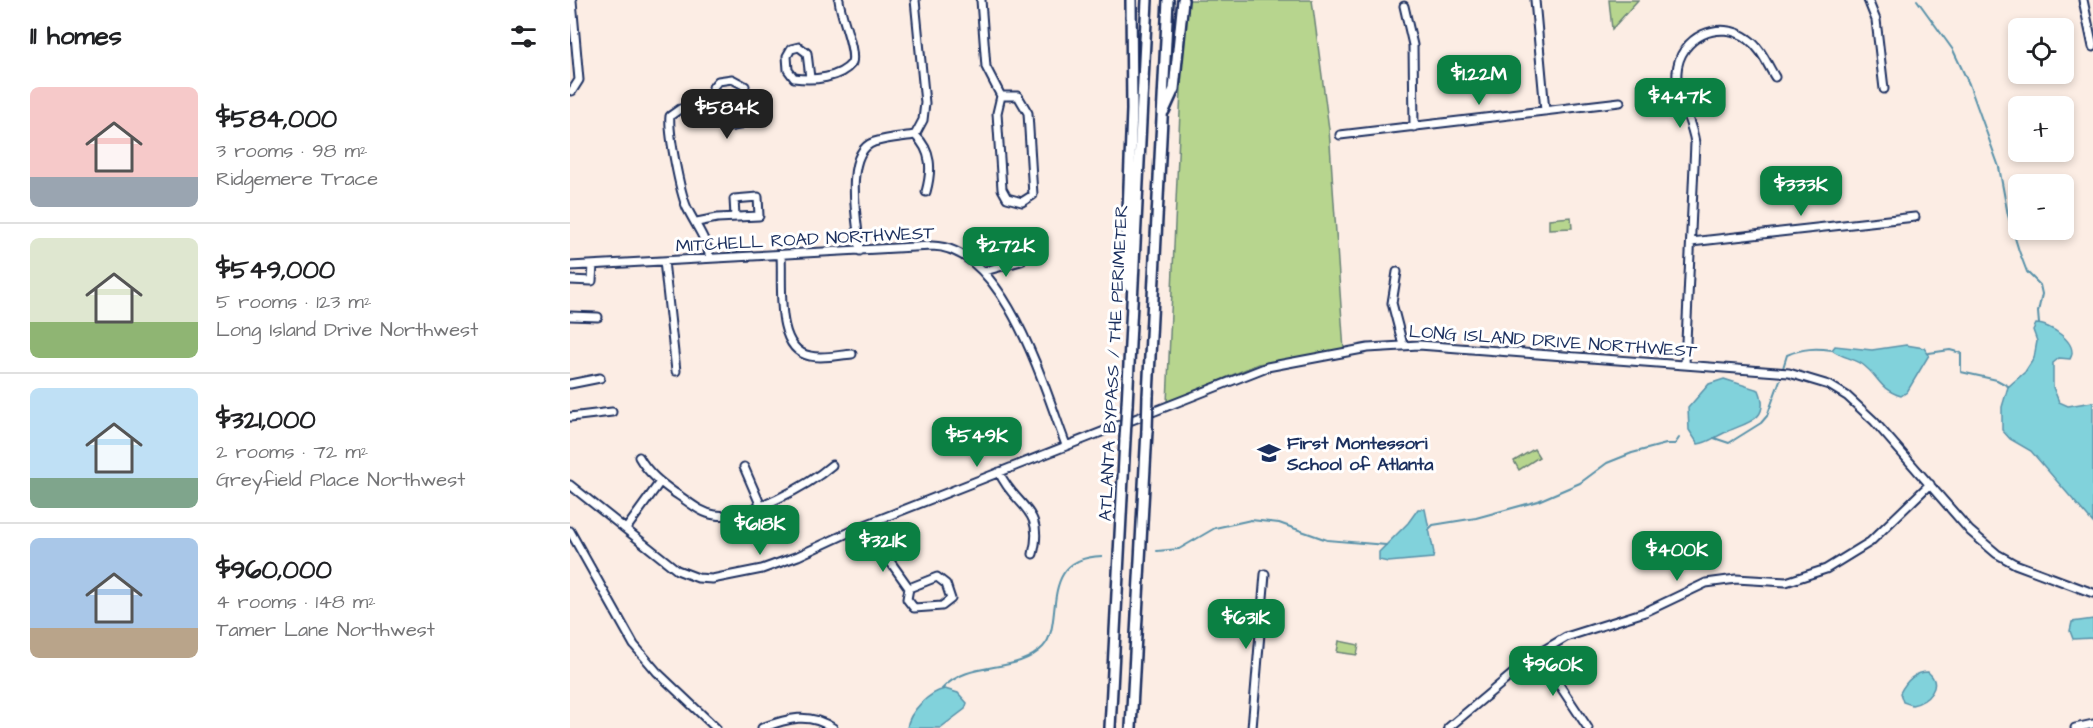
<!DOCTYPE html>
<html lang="en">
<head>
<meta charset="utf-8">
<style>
  body { margin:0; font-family:"Architects Daughter",sans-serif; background:#f6f6f6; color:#202124; height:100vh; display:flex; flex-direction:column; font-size:22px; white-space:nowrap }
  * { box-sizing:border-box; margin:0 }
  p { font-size:20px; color:#757577 }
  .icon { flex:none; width:33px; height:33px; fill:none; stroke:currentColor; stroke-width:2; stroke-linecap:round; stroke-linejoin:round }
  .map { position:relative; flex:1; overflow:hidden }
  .side { display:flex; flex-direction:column; background:#fff; width:570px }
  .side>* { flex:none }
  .fabs { position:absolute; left:1438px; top:18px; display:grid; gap:12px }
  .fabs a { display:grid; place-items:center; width:66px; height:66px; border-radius:9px; background:#fff; box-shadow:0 3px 9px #0003; font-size:30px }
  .price { position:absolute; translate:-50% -51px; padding:0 14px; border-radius:12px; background:#0b8043; color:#fff; font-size:20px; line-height:39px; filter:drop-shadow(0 2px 3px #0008) }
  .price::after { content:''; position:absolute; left:50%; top:36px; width:18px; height:14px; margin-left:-9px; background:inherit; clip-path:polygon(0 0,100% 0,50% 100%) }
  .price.current { background:#222; color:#fff }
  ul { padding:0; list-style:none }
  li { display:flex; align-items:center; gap:18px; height:150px; padding:0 30px }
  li+li { border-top:2px solid #e0e0e0 }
  li span { display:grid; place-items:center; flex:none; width:168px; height:120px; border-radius:9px; color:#555 }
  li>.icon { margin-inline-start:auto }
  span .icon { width:72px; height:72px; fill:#fffc; stroke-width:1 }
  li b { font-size:26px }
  h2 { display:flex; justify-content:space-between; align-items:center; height:72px; padding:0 30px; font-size:26px }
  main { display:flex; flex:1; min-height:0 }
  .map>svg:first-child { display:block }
  .green { fill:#b7d58e; stroke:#698276; stroke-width:1.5 }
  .water { fill:#81d2db; stroke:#5891a9; stroke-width:1.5 }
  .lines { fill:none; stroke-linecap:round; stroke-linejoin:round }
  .stream { stroke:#5891a9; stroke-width:2 }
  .minor-casing { stroke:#1b2f5e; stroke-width:11 }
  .highway-casing { stroke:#1b2f5e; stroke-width:14 }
  .minor { stroke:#fff; stroke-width:7 }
  .highway { stroke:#fff; stroke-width:9 }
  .highway-bridge-casing { stroke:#1b2f5e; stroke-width:14; stroke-linecap:butt }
  .highway-bridge { stroke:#fff; stroke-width:9 }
  .labels { text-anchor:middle; stroke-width:6; stroke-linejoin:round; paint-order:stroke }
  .street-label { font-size:18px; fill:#1b2f5e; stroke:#fff }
  .poi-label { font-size:18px; font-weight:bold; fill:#1b2f5e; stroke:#fff; text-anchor:start }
</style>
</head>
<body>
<main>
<section class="side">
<h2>11 homes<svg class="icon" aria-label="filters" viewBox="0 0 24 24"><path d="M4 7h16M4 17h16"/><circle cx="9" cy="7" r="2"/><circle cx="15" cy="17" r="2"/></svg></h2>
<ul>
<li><span style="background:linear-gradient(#f6c9c9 75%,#9aa5b1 0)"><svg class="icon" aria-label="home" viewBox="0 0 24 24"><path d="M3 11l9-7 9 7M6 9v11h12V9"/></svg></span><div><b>$584,000</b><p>3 rooms · 98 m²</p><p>Ridgemere Trace</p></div></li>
<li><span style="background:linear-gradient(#dfe7d0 70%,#8fb573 0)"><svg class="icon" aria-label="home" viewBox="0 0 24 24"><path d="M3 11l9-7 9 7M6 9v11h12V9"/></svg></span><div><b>$549,000</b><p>5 rooms · 123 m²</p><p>Long Island Drive Northwest</p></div></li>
<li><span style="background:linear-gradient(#bfe0f5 75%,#7fa58c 0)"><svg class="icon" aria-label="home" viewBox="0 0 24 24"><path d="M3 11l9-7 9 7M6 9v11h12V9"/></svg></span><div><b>$321,000</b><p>2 rooms · 72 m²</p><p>Greyfield Place Northwest</p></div></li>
<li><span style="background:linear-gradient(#a9c7e8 75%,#b9a48a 0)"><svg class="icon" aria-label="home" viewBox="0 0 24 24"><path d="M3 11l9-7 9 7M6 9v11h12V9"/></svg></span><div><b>$960,000</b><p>4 rooms · 148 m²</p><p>Tamer Lane Northwest</p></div></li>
</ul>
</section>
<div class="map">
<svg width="1523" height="728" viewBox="0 0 1523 728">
  <rect width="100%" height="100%" fill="#fcede4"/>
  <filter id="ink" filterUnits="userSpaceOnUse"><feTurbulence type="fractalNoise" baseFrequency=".0167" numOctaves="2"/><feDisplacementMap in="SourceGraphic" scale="12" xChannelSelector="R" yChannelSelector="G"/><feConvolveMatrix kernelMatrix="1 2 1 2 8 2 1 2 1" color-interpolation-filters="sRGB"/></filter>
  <g filter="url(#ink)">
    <!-- green -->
    <path class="green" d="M615 0H742L759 129 774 351 688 364 597 403Z
      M1039 0H1068L1042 29Z
      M1001 217 1002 228 979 229V219Z
      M964 449 969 457 949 470 944 461Z
      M769 641 789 645 787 655 767 652Z"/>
    <!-- water -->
    <path class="water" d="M1466 324C1480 324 1510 343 1500 359L1489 358 1483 363V387L1489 402 1498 406 1523 402V523L1461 451 1440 439 1432 430V407L1438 387 1455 372 1464 358 1467 341 1463 330Z
      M1336 345 1354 348 1359 355 1337 392 1331 396C1308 389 1310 377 1292 364 1283 358 1270 357 1262 350L1265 346 1302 350Z
      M1154 379 1189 390C1202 422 1173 423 1154 433 1145 437 1138 443 1128 444L1119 430 1118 408 1139 384Z
      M848 509H855L864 553 863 558 818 562 809 560V552L838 523Z
      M1523 619V638L1503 639 1500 631 1502 622Z
      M1358 672C1374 686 1357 702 1342 705L1333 702 1330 693C1336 681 1345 672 1358 672Z
      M375 689 388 693 397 703 395 709 370 728H337C339 712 359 692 375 689Z"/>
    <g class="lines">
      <!-- stream -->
      <path class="stream" d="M1347 0 1383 50 1399 84 1429 167 1438 215 1449 251 1457 272 1470 285 1472 294 1468 312 1469 324
        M1359 353 1380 350 1391 353V372L1427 380 1438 386
        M1213 368 1217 355C1233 348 1246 348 1262 350
        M1144 438 1159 443 1191 423 1197 416 1210 380
        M859 529 863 525 906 518 968 501 1010 483 1037 463 1062 453 1096 444H1105L1109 438
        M587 551 609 549 645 528 681 520 709 523 757 540 816 545
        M372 689C399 659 446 675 473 647 496 623 466 558 532 556"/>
      <!-- minor casing -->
      <g class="minor-casing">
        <path id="minor" d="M345 0 355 103 353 120 345 135
          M411 0 416 67 431 96
          M965 0 975 111
          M1298 0 1306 20 1314 89
          M1513 0 1523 47
          M834 6 843 45 844 127
          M240 78 237 53 229 47 221 49 217 56 218 70 224 78C244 81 270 78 282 63 286 49 271 18 269 0
          M2 91 9 80 2 1
          M431 96H448L458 113 463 195 452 202 437 198 432 189 427 113Z
          M144 101 149 122 158 127 169 125 174 120 176 110
          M345 135C362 151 362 170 356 192
          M770 135 1050 102
          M127 222 147 218 189 216 188 197 164 199 165 216
          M1121 242 1345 217
          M290 251C288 224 272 153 304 142 317 138 332 137 345 135
          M211 256C213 284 204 349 240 356 253 359 269 355 282 354
          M140 258C136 238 126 226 117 208 110 192 98 132 100 116L110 109 144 101 143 87 148 81 162 79 175 86
          M94 261 106 371
          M0 266 362 246C435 247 474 388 496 445
          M415 271 451 261
          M827 272 822 303 833 345
          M0 280 22 281 23 265
          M0 316 28 317
          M1115 364 1125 143C1122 119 1105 95 1107 72 1109 37 1150 18 1178 39 1191 48 1197 64 1205 77
          M0 384 30 378
          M0 417 42 412
          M69 457C78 473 91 483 105 493 118 501 130 513 145 515 176 520 239 485 262 465
          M174 467 190 504
          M429 472C445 508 475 507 463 554
          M0 485 107 570 128 578 142 579 192 569 228 556 295 525 697 367 798 348 849 345 1219 373 1259 385 1277 396 1304 421 1400 531 1427 554 1445 564 1523 593
          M305 521 317 557 339 588 367 577 376 584 381 599 372 606 344 608 337 599 339 588
          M56 529 90 482
          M0 531 64 645 87 672 146 728
          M964 656 988 683 1018 728
          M192 728C218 718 239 712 263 728
          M682 728 695 574
          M878 728 964 656 996 637 1075 612 1136 583 1166 579 1216 582 1256 569 1300 542 1360 484
          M1505 728 1523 724"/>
      </g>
      <!-- highway casing -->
      <g class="highway-casing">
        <path id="highway" d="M594 111 604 89 613 0
          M558 285 556 262 562 110 561 0
          M578 396 598 0
          M557 405 577 0
          M540 728 555 439
          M561 728 577 430"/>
      </g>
      <!-- minor -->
      <use href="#minor" class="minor"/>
      <!-- highway -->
      <use href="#highway" class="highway"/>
      <!-- highway-bridge casing -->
      <g class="highway-bridge-casing">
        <path id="highway-bridge" d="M577 430 578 396
          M555 439 557 405"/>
      </g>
      <!-- highway-bridge -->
      <use href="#highway-bridge" class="highway-bridge"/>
    </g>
  </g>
  <!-- icons -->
  <defs>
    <g id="school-bare" transform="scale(1.8)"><path d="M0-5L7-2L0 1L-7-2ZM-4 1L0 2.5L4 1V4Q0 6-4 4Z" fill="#1b2f5e" stroke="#fff" stroke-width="2.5" paint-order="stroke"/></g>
  </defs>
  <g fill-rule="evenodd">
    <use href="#school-bare" x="699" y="453"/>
  </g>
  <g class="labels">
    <!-- street labels -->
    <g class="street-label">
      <text transform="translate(235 239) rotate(-3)" y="6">MITCHELL ROAD NORTHWEST</text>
      <text transform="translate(983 341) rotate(4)" y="6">LONG ISLAND DRIVE NORTHWEST</text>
      <text transform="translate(543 363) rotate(-87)" y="6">ATLANTA BYPASS / THE PERIMETER</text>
    </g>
    <!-- poi labels -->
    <g class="poi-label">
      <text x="717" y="449">First Montessori<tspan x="717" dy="21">School of Atlanta</tspan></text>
    </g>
  </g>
</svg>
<div class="fabs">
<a><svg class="icon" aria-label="locate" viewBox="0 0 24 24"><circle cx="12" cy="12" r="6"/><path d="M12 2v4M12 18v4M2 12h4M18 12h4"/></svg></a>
<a>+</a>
<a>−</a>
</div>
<b class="price" style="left:909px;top:106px">$1.22M</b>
<b class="price" style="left:1110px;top:129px">$447K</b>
<b class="price current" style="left:157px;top:140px">$584K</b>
<b class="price" style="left:1231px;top:217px">$333K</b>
<b class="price" style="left:436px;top:278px">$272K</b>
<b class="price" style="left:407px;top:468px">$549K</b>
<b class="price" style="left:190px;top:556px">$618K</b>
<b class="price" style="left:313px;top:573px">$321K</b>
<b class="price" style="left:1107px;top:582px">$400K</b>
<b class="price" style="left:676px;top:650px">$631K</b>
<b class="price" style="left:983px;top:697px">$960K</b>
</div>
</main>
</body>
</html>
